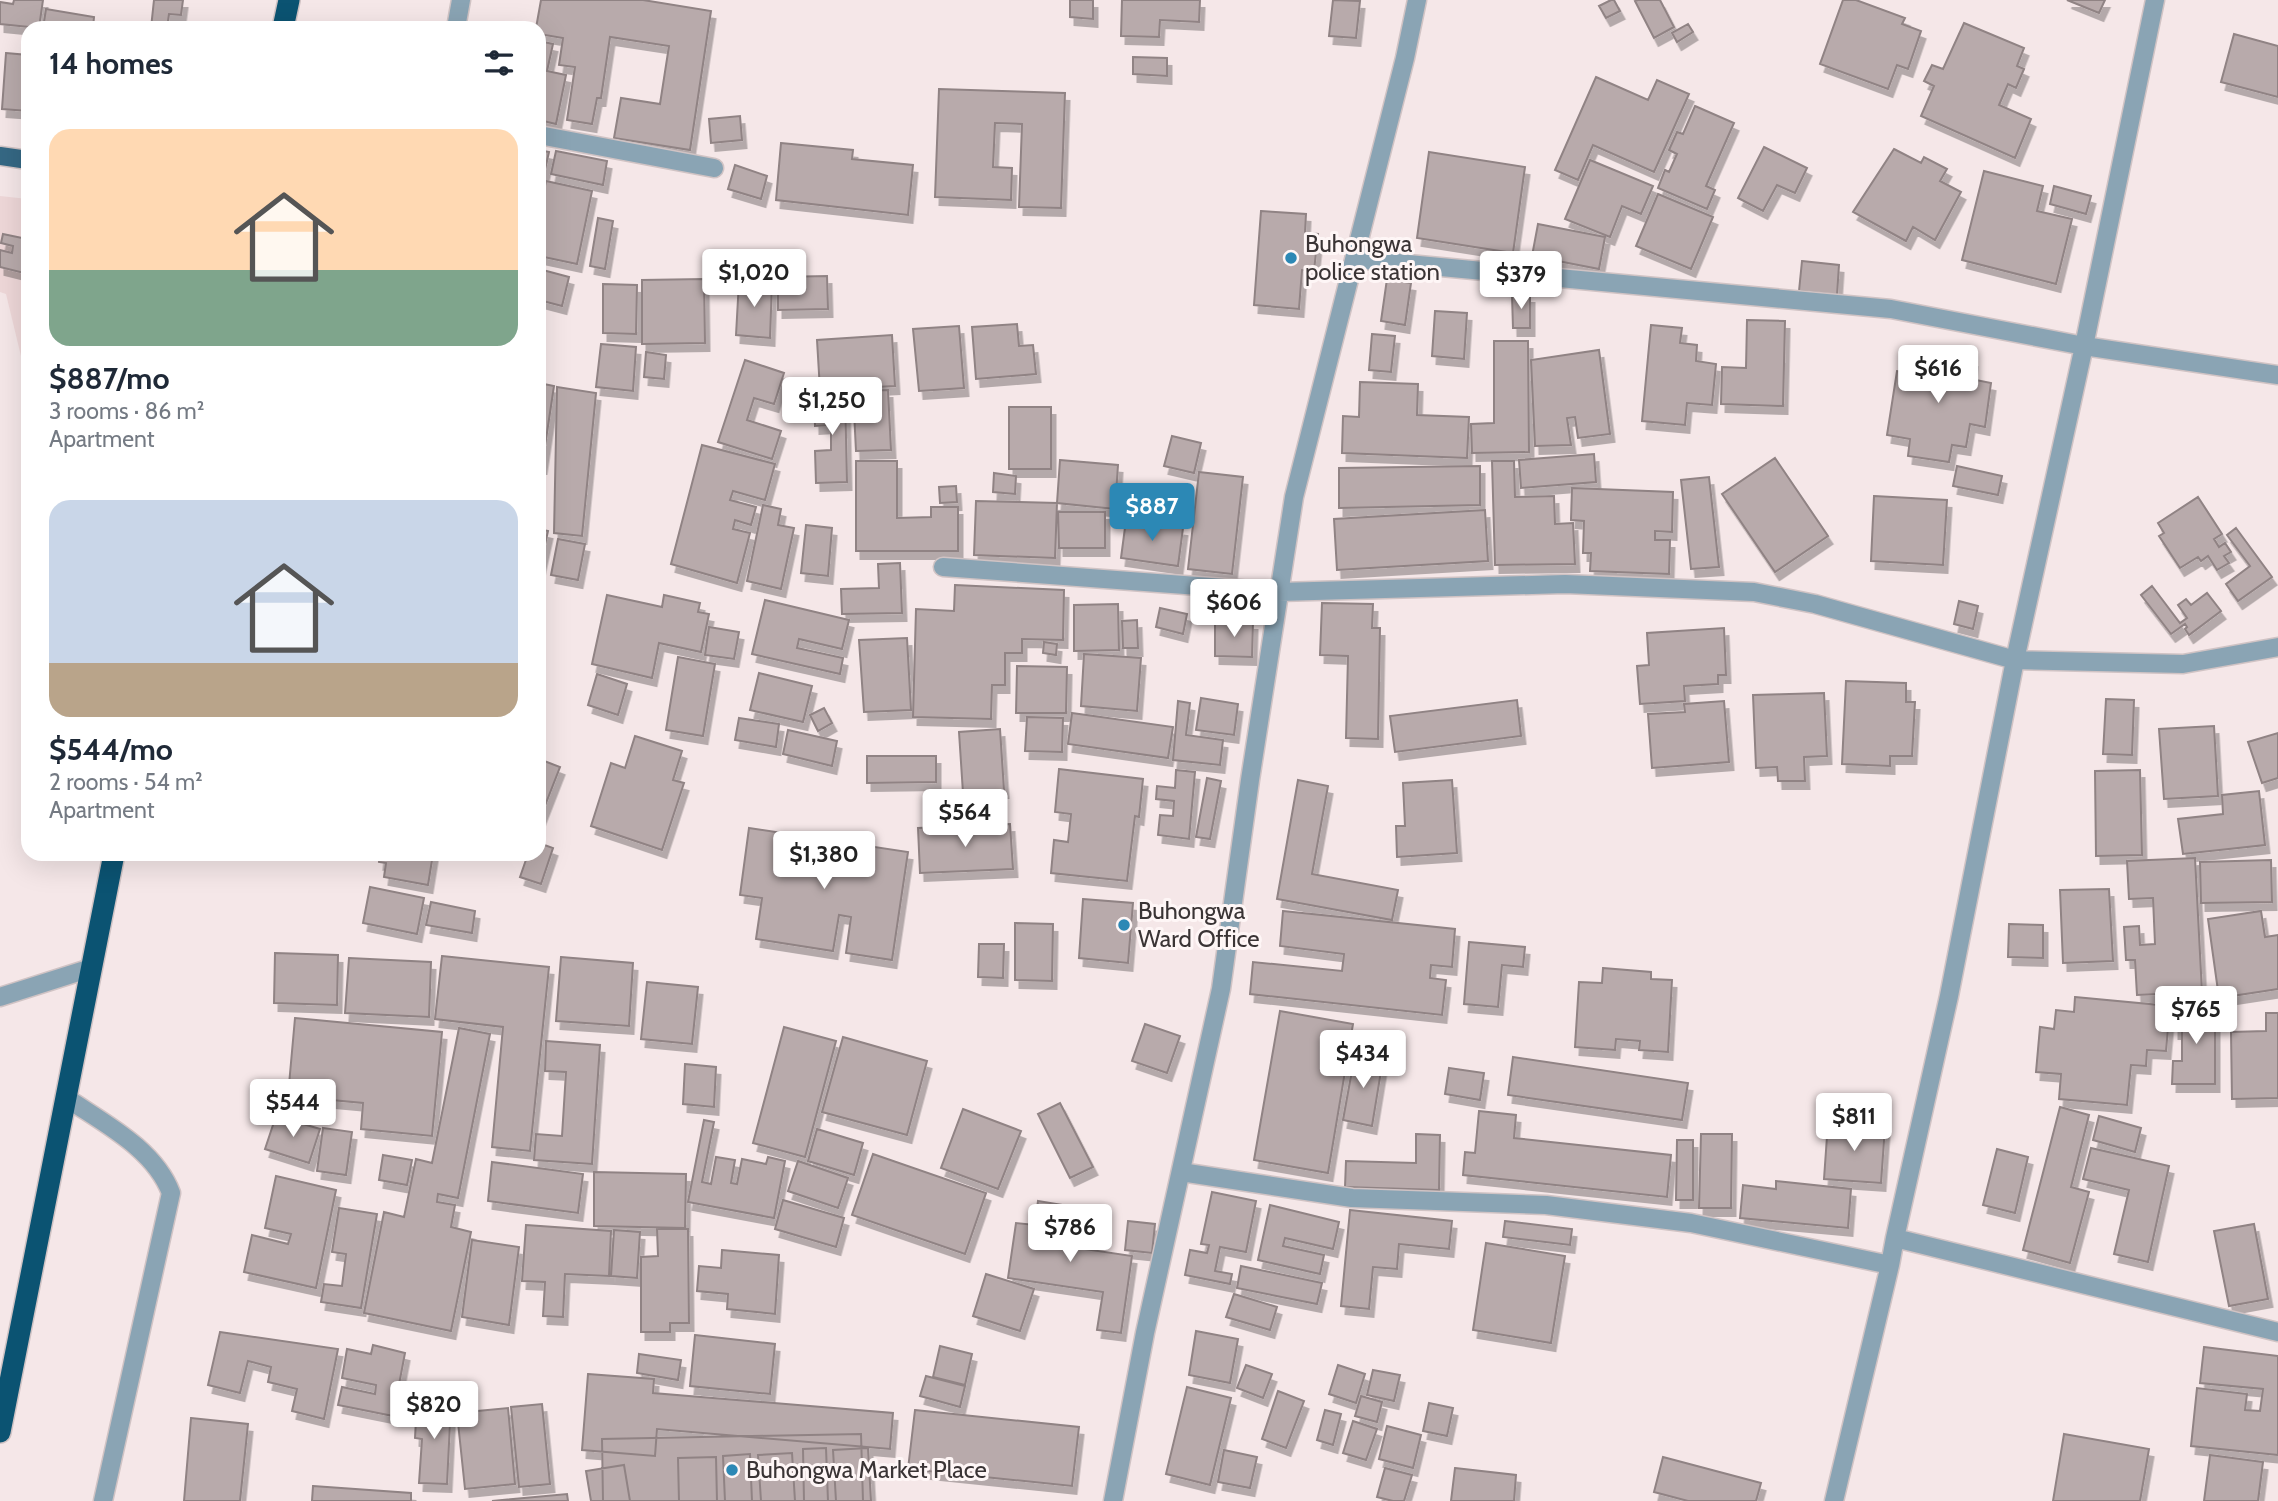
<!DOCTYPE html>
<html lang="en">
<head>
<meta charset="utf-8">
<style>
  body { margin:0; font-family:Cabin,sans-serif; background:#f2f2f3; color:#1f2937; height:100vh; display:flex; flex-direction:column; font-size:26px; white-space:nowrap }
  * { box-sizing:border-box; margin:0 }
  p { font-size:23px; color:#747a83 }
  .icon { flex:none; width:38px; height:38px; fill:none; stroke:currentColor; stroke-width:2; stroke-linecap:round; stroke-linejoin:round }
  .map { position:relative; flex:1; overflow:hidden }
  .details { position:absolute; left:21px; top:21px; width:525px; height:840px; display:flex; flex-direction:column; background:#fff; border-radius:21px; box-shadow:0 7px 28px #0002 }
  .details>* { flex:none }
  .price { position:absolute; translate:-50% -60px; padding:0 16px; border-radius:7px; background:#fff; color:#222; font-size:23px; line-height:46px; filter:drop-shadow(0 2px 4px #0008) }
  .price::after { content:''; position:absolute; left:50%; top:42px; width:21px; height:16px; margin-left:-10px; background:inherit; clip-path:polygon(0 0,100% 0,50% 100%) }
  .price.on { background:#2c88b5; color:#fff }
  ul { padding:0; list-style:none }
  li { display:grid; align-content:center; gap:14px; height:371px; padding:0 28px }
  li span { display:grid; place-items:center; height:217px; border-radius:21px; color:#555 }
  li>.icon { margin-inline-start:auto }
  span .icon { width:126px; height:126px; fill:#fffc; stroke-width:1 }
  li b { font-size:30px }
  h2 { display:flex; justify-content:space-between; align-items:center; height:84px; padding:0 28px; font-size:30px }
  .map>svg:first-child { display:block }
  .built { fill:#eed7d8 }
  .building { fill:#b8aaab; stroke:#908384; stroke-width:2; filter:url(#shadow) }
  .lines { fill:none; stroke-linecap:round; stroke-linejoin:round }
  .minor-casing { stroke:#d0c3c4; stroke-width:21 }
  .major-casing { stroke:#d0c3c4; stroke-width:21 }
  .highway-casing { stroke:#d0c3c4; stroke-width:24 }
  .minor { stroke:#8aa4b4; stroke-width:18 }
  .major { stroke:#356884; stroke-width:18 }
  .highway { stroke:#0b5372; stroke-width:21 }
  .poi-dot { fill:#2c88b5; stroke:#fef6f6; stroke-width:2.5 }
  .labels { text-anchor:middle; stroke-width:6; stroke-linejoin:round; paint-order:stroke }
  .poi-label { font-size:24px; fill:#3a3435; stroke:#fef6f6; text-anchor:start }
</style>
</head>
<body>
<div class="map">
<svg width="2278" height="1501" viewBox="0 0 2278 1501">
  <defs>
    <filter id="shadow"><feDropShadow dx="4.5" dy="8" stdDeviation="0" flood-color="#0004"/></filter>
  </defs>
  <rect width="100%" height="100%" fill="#f5e7e8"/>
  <!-- built -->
  <path class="built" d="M0 196 28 199V385L6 294 0 292Z"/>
  <!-- building -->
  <path class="building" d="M14 0H43L39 28 0 24V2L13 4Z
    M154 0H183L181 15 169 14 167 28H151Z
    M541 0H643L711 11 690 150 614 138 621 98 660 104 669 46 610 37 601 98H597L592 124 567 120 575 67 559 65 563 38 539 34V28H536Z
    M1070 0H1093V19L1070 17Z
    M1122 0H1200L1199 22 1160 20 1159 37 1121 36Z
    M1333 0 1360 1 1356 38 1329 36Z
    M1611 0H1614L1620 11 1606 18 1599 6Z
    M1638 0H1660L1674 27 1654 38 1635 1Z
    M1843 0H1856L1905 18 1902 24 1921 31 1908 69 1897 65 1888 89 1820 64Z
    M2067 0H2105L2099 13Z
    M46 9 94 17 93 28H43Z
    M1964 23 2024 48 2017 66 2024 69 2016 88 2008 84 1999 105 2031 119 2015 158 1921 116 1934 86 1924 81 1932 65 1943 69Z
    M1688 24 1693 32 1677 42 1672 33Z
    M2234 34 2278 46V97L2221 82Z
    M539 41 553 44 547 71 566 75 556 124 539 120Z
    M6 53 28 55V111L2 109Z
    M1133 57 1167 58V76L1133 74Z
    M1596 77 1648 100 1657 80 1689 94 1654 172 1593 145 1578 180 1555 170Z
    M939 89 1065 93 1061 208 1019 207 1022 124 995 123 993 167 1012 168 1011 200 935 197Z
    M1695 106 1734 123 1706 186 1715 190 1707 209 1658 188 1665 170 1669 172 1677 154 1669 150 1677 132 1683 134Z
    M740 116 742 140 711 143 709 119Z
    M781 143 853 150 852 159 913 165 908 215 776 200Z
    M1764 147 1807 168 1795 193 1777 185 1763 211 1738 198Z
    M1894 149 1921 163 1924 157 1947 169 1940 181 1961 192 1935 240 1913 227 1906 241 1853 212Z
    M539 150 549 152 544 174 539 173Z
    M556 151 607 161 603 185 551 174Z
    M1429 152 1525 167 1513 253 1417 238Z
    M1590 160 1653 186 1641 214 1622 206 1610 237 1565 219Z
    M735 165 767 176 761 199 728 189Z
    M1984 171 2043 186 2037 211 2072 219 2056 284 1962 260Z
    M546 181 592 191 577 264 539 256V215Z
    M2054 186 2091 196 2086 214 2050 204Z
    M1658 194 1713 217 1691 269 1636 246Z
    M1261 211 1306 214 1305 233 1318 234 1314 271 1302 270 1299 309 1254 305Z
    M598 218 613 221 605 269 590 266Z
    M1538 224 1605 237 1599 269 1532 256Z
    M3 234 27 239 24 253 28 254V274L0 267V250L12 253 13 246 1 243Z
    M1802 261 1839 265 1837 295 1799 291Z
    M539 269 569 277 562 306 539 300Z
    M827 276 828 309 778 310V277Z
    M704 279 705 343 642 344V280Z
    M1387 279 1411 283 1405 325 1381 321Z
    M739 281 772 283 770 338 736 335Z
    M603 284 637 285 636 334 603 333Z
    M1512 295H1530V328H1513Z
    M1435 311 1467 313 1464 359 1432 356Z
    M1747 320 1785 321 1783 406 1721 404 1722 367 1746 368Z
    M1017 324 1019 346 1033 345 1036 374 976 379 972 327Z
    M1651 325 1682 328 1680 343 1697 345 1696 361 1716 364 1712 405 1687 403 1685 425 1642 421Z
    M959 326 964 388 919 391 913 329Z
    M1372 334 1395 336 1391 372 1369 370Z
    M892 335 895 386 820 390 817 340Z
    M1494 341H1528L1529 452 1472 453 1471 424 1494 423Z
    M601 344 636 347 633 391 596 387Z
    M1599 350 1610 434 1578 438 1575 417 1567 418 1571 445 1535 446 1531 360Z
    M1916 350 1973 359 1971 379 1991 383 1985 427 1970 424 1966 447 1952 445 1949 462 1908 456 1910 439 1887 435 1897 371 1913 373Z
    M646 352 666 355 664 379 644 377Z
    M745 360 784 373 774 404 754 398 747 420 781 431 772 459 718 442Z
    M1360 382 1418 384 1417 415 1469 417 1467 458 1342 453 1343 416 1359 417Z
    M539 383 554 386 542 466H539Z
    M557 387 596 393 582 536 554 533Z
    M888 390 891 450 856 451 853 391Z
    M814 392H845L847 482 816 483 815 451 831 450V425L815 426Z
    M1009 407H1051V469H1009Z
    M1172 436 1201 443 1194 473 1164 466Z
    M702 445 775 464 765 500 733 491 730 500 756 507 751 525 735 520 733 529 750 533 737 583 671 564Z
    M1594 454 1596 482 1521 488 1519 460Z
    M1775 458 1828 536 1775 572 1722 494Z
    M1060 460 1118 465 1115 509 1057 503Z
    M856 461H897V518L931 517V507H958V551H856Z
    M1492 461H1514L1515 497 1554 496 1555 524 1573 523 1575 564 1495 565Z
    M1480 466V505L1339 508V468Z
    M1957 466 2002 476 1998 495 1953 486Z
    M1199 472 1243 477 1232 574 1188 569Z
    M994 473 1016 476 1015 494 993 492Z
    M1709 477 1719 567 1691 569 1681 480Z
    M956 486 957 502 940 503 939 487Z
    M1572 488 1673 492 1672 532 1655 531V540H1670L1669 574 1590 571 1591 553H1583L1584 521 1571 520Z
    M1874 496 1947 500 1943 565 1871 561Z
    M2198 497 2222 534 2214 539 2219 547 2225 543 2231 552 2224 556 2229 563 2217 570 2208 556 2201 561 2198 557 2180 568 2159 536 2164 533 2158 523Z
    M976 501 1057 503 1055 558 974 555Z
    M763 505 781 509 778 525 794 528 781 589 747 581Z
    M1485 510 1488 561 1337 570 1334 519Z
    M1058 512H1105V548H1059Z
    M1126 520 1183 528 1178 566 1121 558Z
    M806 525 832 528 828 576 801 573Z
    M2236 528 2272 577 2238 601 2226 584 2250 566 2227 535Z
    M539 529 548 531 539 572Z
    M558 539 585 544 578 580 551 575Z
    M900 563 902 613 842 614 841 589 879 588 878 564Z
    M955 585 1064 590 1063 640 1022 639V653H1005V685H992L991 719 913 717 916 609 954 611Z
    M2152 586 2180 623 2187 618 2178 605 2186 599 2191 605 2207 593 2221 611 2189 635 2185 629 2187 627 2185 624 2171 634 2141 595Z
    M607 595 662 607 664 595 700 603 698 612 709 614 701 652 659 643 652 678 592 664Z
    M765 600 849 620 842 649 799 639 797 648 843 658 840 674 752 654Z
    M1959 601 1978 606 1973 629 1954 624Z
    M1322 603 1373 604 1372 628H1380L1378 739 1346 738 1348 656 1320 655Z
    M1118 604 1119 650 1074 651V605Z
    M1160 608 1187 614 1183 634 1156 627Z
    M1137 620 1138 648H1123L1122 621Z
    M1215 621 1253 622 1252 657 1215 656Z
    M709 627 739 632 734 659 705 655Z
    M1724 628 1726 675H1718V684L1684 686 1685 701 1640 704 1637 666 1649 665 1647 633Z
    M907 638 911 710 864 712 859 640Z
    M1044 642 1057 644 1056 655 1043 653Z
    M1084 654 1141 658 1137 711 1081 706Z
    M678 657 715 664 703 736 666 730Z
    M1017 666 1067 667 1066 713H1016Z
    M759 673 812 686 803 722 750 710Z
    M597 674 627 684 618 715 588 705Z
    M1846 681 1906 683V702H1915L1912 756H1890V766L1842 764Z
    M1824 693 1827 756 1804 757 1805 781H1778L1777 767 1756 768 1753 695Z
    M1201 698 1238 704 1234 735 1196 730Z
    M2106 699 2134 700 2132 755 2103 754Z
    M1517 700 1521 736 1395 752 1390 716Z
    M1178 701 1190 703 1186 735 1223 740 1220 765 1173 760Z
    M1724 701 1729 762 1652 768 1648 714 1685 712 1684 704Z
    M824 708 832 723 818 731 810 715Z
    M1072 713 1173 727 1168 758 1068 744Z
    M1027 717 1063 718 1062 752 1025 751Z
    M739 718 779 724 776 747 735 740Z
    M2214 726 2218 796 2164 799 2159 729Z
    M1000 729 1004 790 963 793 959 732Z
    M788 730 837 741 832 766 783 754Z
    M2278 733V778L2262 783 2248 742Z
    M635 736 682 751 673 780 684 783 662 850 591 826 611 763 625 768Z
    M867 756H936V782L867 783Z
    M539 759 560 767 539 821Z
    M1059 769 1143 779 1139 817 1135 816 1127 881 1051 873 1054 840 1068 842 1071 814 1055 812Z
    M1176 770 1195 772 1189 839 1158 835 1160 815 1173 816 1174 801 1156 799 1157 786 1175 788Z
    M2140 770 2142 855 2096 856 2095 771Z
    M1207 778 1221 781 1210 839 1196 837Z
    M1298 780 1328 786 1312 874 1398 890 1392 920 1277 899Z
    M1452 780 1457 853 1397 857 1396 826H1405L1403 783Z
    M2259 791 2265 845 2183 854 2178 819 2223 814 2222 795Z
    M1010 824 1013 869 920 873 918 828Z
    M749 828 908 852 892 960 846 953 851 917 839 915 833 951 756 939 762 898 740 895Z
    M539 843 553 848 541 884 520 877 528 854H539Z
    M380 854H433L428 885 384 877 386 863 379 862Z
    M2195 858 2202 992 2137 995 2135 960H2126L2124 927 2139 926 2140 945 2155 944 2153 898 2129 899 2127 861Z
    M2271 860 2272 902 2201 903 2200 862Z
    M370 887 424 898 417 934 363 923Z
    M2109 889 2113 961 2063 963 2060 890Z
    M1083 899 1133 903 1128 963 1079 958Z
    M431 902 475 911 472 933 426 925Z
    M1283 911 1455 929 1452 967 1431 965 1430 978 1446 980 1442 1015 1250 994 1253 962 1342 971 1344 954 1280 946Z
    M2261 911 2265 937 2278 935V989L2219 998 2208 919Z
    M1015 923 1053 924 1052 981 1015 980Z
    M2009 924 2043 925V958L2008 957Z
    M1469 942 1525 947 1523 967 1502 965 1498 1007 1464 1004Z
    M979 944H1004L1003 978 978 977Z
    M275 953 338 955 337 1005 274 1003Z
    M442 956 549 967 530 1151 492 1147 503 1027 435 1019Z
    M561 957 633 963 629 1026 556 1021Z
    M349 958 431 962 429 1017 345 1013Z
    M1603 968 1651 972V979L1672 980 1668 1052 1639 1050 1640 1041 1616 1039 1615 1050 1575 1047 1579 982 1602 983Z
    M647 982 698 987 692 1044 641 1039Z
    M2075 997 2170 1006 2166 1051 2147 1050 2146 1066 2131 1065 2127 1105 2059 1099 2061 1074 2036 1072 2040 1027 2054 1029 2056 1010 2074 1012Z
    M2174 1006 2215 1007V1084H2172L2173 1061H2182V1031H2174Z
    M1280 1011 1353 1024 1328 1173 1254 1160Z
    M2266 1013H2278V1098L2232 1099 2231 1032 2266 1031Z
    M295 1018 442 1032 432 1136 361 1129 363 1103 288 1096Z
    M1145 1024 1180 1036 1167 1073 1132 1061Z
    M784 1027 836 1041 805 1157 753 1143Z
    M459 1028 490 1034 458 1198 438 1194 437 1202 455 1205 451 1227 471 1232 451 1331 364 1313 384 1212 404 1217 416 1159 432 1163Z
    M843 1037 927 1061 907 1135 822 1112Z
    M546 1041 600 1045 592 1164 534 1160 536 1134 562 1136 566 1072 545 1071Z
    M1355 1054 1383 1059 1372 1126 1343 1120Z
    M1513 1057 1688 1083 1682 1120 1508 1095Z
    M685 1064 716 1067 714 1107 683 1104Z
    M1449 1068 1484 1073 1480 1100 1445 1094Z
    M1060 1103 1093 1167 1070 1178 1038 1114Z
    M2060 1107 2089 1115 2071 1187 2089 1192 2070 1263 2023 1250Z
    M963 1109 1021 1131 998 1189 941 1168Z
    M1479 1111 1516 1115 1514 1138 1671 1155 1667 1197 1463 1175 1465 1152 1475 1153Z
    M276 1116 320 1129 309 1163 265 1149Z
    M2099 1116 2141 1128 2135 1152 2093 1140Z
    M704 1120 714 1122 702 1182 711 1184 716 1157 735 1160 731 1183 737 1184 742 1159 766 1164 768 1157 785 1161 774 1218 688 1202Z
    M1828 1122 1885 1127 1881 1183 1824 1179Z
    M323 1128 352 1132 346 1175 317 1171Z
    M817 1129 863 1143 854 1175 808 1161Z
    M1416 1134 1440 1135 1439 1190 1345 1187 1346 1161 1416 1163Z
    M1701 1134H1732L1731 1208H1699Z
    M1677 1140H1693V1200H1676Z
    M2091 1148 2169 1166 2148 1262 2114 1254 2129 1190 2083 1179Z
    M1997 1149 2028 1157 2015 1213 1983 1205Z
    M873 1154 986 1193 965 1254 852 1215Z
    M383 1155 412 1160 407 1185 379 1180Z
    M798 1161 848 1178 838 1208 788 1191Z
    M492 1162 583 1174 578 1213 488 1201Z
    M594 1172 686 1174 685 1228 594 1226Z
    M276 1176 336 1190 316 1288 244 1272 252 1235 288 1244 291 1234 265 1228Z
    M1776 1181 1851 1189 1848 1228 1740 1218 1743 1185 1776 1189Z
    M1212 1192 1256 1201 1246 1252 1220 1247 1215 1271 1232 1274 1230 1284 1185 1275 1190 1250 1207 1253 1209 1245 1201 1244Z
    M783 1200 844 1218 836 1247 775 1229Z
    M1038 1201 1069 1206 1064 1246 1132 1256 1121 1333 1097 1330 1103 1292 1008 1278 1016 1223 1035 1225Z
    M1270 1205 1339 1222 1333 1249 1285 1238 1283 1246 1324 1255 1320 1274 1258 1260Z
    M339 1208 377 1214 361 1308 321 1302 324 1284 342 1286 346 1254 332 1252Z
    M1350 1210 1452 1221 1449 1249 1399 1244 1397 1269 1373 1267 1369 1309 1341 1306Z
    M1128 1221 1155 1224 1152 1253 1125 1250Z
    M1505 1221 1572 1229 1570 1245 1503 1237Z
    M2254 1224 2268 1299 2229 1306 2214 1231Z
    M526 1225 611 1231 609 1276 565 1274 563 1317 543 1316 545 1282 522 1281Z
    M657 1229H688L689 1323H670V1332H641V1257L658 1256Z
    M614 1230 640 1232 637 1278 611 1276Z
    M472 1240 519 1247 509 1325 462 1317Z
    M1486 1243 1565 1256 1551 1343 1473 1330Z
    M722 1250 779 1255 775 1314 727 1309 728 1294 697 1291 699 1266 721 1268Z
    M1241 1266 1322 1283 1317 1304 1237 1288Z
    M986 1274 1034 1289 1020 1331 973 1316Z
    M1234 1294 1277 1307 1270 1330 1226 1317Z
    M1196 1331 1238 1339 1230 1383 1189 1375Z
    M220 1332 338 1349 324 1419 292 1411 297 1389 268 1382 271 1367 248 1361 240 1393 208 1385Z
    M695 1335 775 1344 770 1394 690 1386Z
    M373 1345 405 1353 393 1416 338 1405 342 1387 375 1394 376 1385 342 1378 347 1349 371 1354Z
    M940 1346 972 1354 965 1385 933 1377Z
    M2204 1347 2278 1356V1455L2191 1446 2197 1388 2247 1394 2245 1410 2260 1411 2263 1389 2200 1383Z
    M639 1354 681 1360 678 1380 637 1373Z
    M1246 1365 1272 1374 1263 1398 1237 1388Z
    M1338 1365 1365 1374 1356 1403 1329 1394Z
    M1373 1370 1400 1375 1394 1401 1367 1395Z
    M588 1374 654 1379 653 1393 893 1413 890 1449 657 1429 655 1456 582 1450Z
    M926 1376 965 1386 960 1407 920 1396Z
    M1187 1387 1231 1398 1210 1485 1166 1474Z
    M1278 1391 1304 1401 1286 1448 1262 1439Z
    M1361 1396 1382 1402 1377 1422 1355 1416Z
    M417 1401 451 1403 447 1484 419 1483 422 1439 415 1438Z
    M1429 1403 1453 1408 1447 1436 1423 1431Z
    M542 1404 550 1484 519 1487 511 1407Z
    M508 1408 515 1484 465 1489 457 1413Z
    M915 1410 1079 1427 1072 1486 908 1469Z
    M1325 1410 1341 1414 1333 1445 1317 1440Z
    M191 1418 248 1424 240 1501H184Z
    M1353 1421 1377 1429 1366 1460 1343 1453Z
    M1387 1426 1421 1435 1413 1468 1379 1459Z
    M861 1434 863 1501H603L602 1439Z
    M2064 1434 2149 1449 2140 1501H2053Z
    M826 1448 828 1501H804L803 1449Z
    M868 1448 871 1501H836L833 1450Z
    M1224 1450 1257 1457 1250 1488 1218 1482Z
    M792 1453 795 1501H761L758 1455Z
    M750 1454 752 1501H725L723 1456Z
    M2210 1455 2263 1462 2258 1501H2204Z
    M716 1457 717 1501H679L678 1458Z
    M1663 1457 1761 1483 1756 1501H1688L1654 1492Z
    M624 1465 630 1501H591L586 1471Z
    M1385 1468 1412 1475 1404 1501H1393L1377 1497Z
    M1455 1468 1516 1475 1514 1501H1451Z
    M313 1486 411 1493V1501H312Z
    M567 1494 568 1501H492Z"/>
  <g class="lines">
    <!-- minor casing -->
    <g class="minor-casing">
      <path id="minor" d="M456 28 461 0
        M539 135 714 168
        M1355 259 1891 309 2084 346 2278 375
        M943 567 1279 592 1565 584 1754 592 1815 604 2015 660 2183 664 2278 647
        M0 997 91 968
        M65 1097C103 1123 154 1148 171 1193L103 1501
        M1181 1172 1352 1198 1546 1205 1691 1223 1890 1265
        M1895 1238 2278 1332
        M1113 1501 1145 1333 1221 989 1250 780 1294 497 1405 58 1417 0
        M1834 1501 1890 1265 1895 1238 1949 996 2015 660 2084 346 2155 0"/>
    </g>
    <!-- major casing -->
    <g class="major-casing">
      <path id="major" d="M0 156 28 160"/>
    </g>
    <!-- highway casing -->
    <g class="highway-casing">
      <path id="highway" d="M283 28 289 0
        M0 1432 114 854"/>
    </g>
    <!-- minor -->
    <use href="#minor" class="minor"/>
    <!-- major -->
    <use href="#major" class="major"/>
    <!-- highway -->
    <use href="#highway" class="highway"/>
  </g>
  <!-- markers -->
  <g class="poi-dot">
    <circle cx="1291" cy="258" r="7"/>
    <circle cx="1124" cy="925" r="7"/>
    <circle cx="732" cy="1470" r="7"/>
  </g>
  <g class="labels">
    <!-- poi labels -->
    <g class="poi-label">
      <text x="1305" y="252">Buhongwa<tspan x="1305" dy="28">police station</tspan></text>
      <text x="1138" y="919">Buhongwa<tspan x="1138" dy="28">Ward Office</tspan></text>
      <text x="746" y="1478">Buhongwa Market Place</text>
    </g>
  </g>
</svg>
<b class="price" style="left:754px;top:309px">$1,020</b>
<b class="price" style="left:1521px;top:311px">$379</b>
<b class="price" style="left:1938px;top:405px">$616</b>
<b class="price" style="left:832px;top:437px">$1,250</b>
<b class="price on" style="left:1152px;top:543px">$887</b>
<b class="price" style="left:1234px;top:639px">$606</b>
<b class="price" style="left:965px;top:849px">$564</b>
<b class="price" style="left:824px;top:891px">$1,380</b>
<b class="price" style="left:2196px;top:1046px">$765</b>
<b class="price" style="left:1363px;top:1090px">$434</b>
<b class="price" style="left:293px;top:1139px">$544</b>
<b class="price" style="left:1854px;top:1153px">$811</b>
<b class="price" style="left:1070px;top:1264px">$786</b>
<b class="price" style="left:434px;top:1441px">$820</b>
<section class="details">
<h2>14 homes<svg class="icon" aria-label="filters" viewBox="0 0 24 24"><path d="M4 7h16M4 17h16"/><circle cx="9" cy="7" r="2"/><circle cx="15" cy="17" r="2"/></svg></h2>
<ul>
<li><span style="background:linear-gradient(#ffd9b3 65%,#7fa58c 0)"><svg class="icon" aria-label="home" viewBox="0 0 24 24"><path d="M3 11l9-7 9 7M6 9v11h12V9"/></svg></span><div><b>$887/mo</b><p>3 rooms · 86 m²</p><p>Apartment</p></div></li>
<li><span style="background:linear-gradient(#c9d6e8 75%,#b9a48a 0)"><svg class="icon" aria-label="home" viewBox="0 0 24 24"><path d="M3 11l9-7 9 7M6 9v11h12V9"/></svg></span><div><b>$544/mo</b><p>2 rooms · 54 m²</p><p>Apartment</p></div></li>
</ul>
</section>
</div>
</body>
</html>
